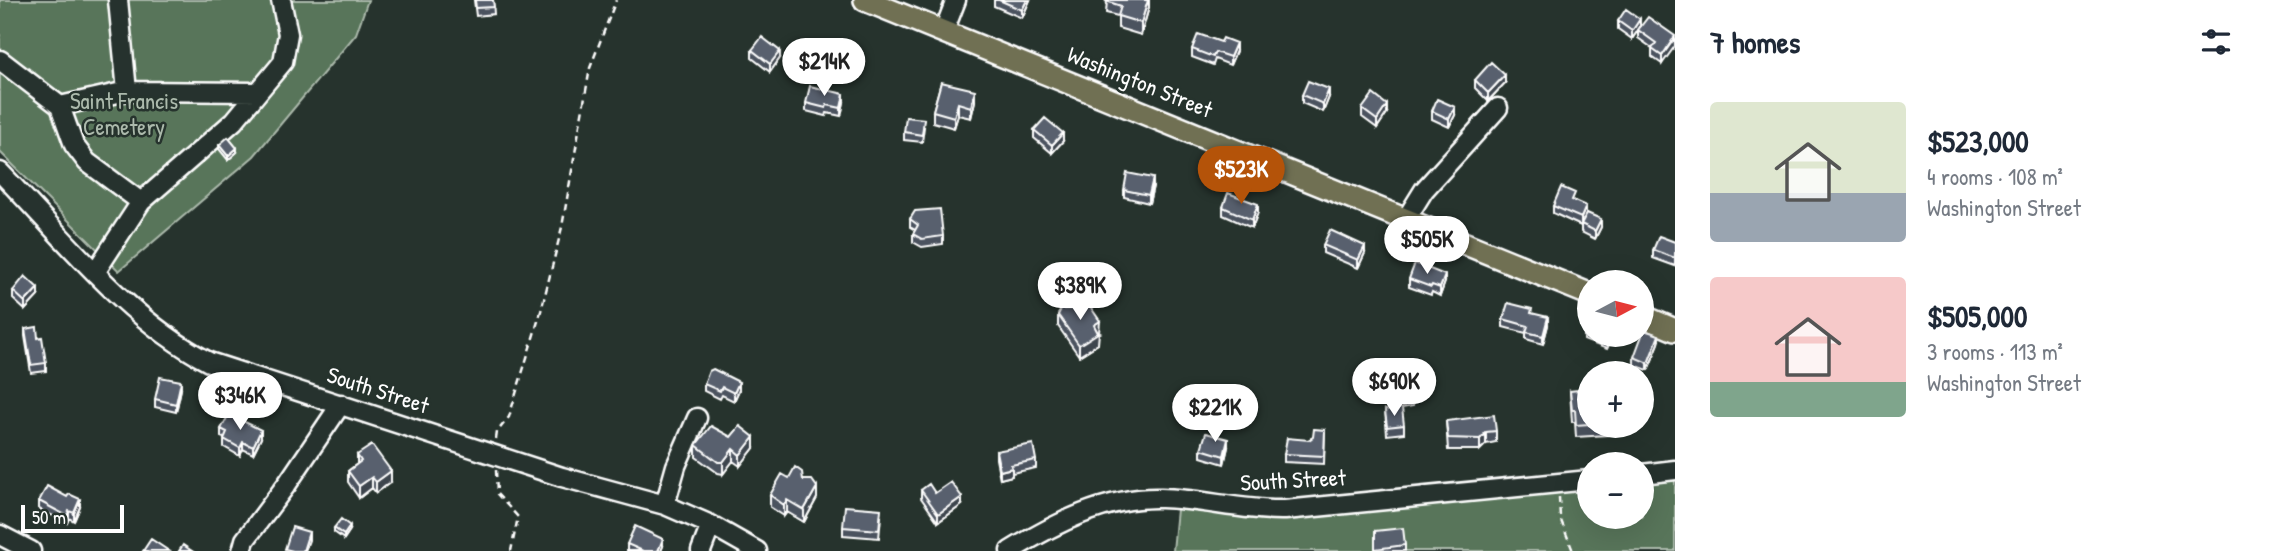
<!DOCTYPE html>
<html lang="en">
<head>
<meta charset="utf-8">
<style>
  body { margin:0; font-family:"Patrick Hand",sans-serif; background:#f6f6f7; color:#1f2937; height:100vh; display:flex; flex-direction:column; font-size:26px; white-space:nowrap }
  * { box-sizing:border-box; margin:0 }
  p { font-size:23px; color:#747a83 }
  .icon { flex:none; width:38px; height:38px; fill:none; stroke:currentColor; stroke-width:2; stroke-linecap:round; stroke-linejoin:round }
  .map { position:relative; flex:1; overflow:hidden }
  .panel { display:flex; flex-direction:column; background:#fff; width:595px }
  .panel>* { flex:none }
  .needle { width:46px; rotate:83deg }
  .fabs { position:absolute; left:1577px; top:270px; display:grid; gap:14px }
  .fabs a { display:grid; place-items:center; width:77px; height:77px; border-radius:50%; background:#fff; box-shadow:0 7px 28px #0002; font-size:35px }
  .scale { position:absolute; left:21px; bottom:18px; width:103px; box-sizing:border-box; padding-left:7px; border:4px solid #fff; border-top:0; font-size:19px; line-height:24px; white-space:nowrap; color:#fff; -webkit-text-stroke:5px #26332d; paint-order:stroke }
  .price { position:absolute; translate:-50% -60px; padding:0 16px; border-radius:24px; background:#fff; color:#222; font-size:23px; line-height:46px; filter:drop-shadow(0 2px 4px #0008) }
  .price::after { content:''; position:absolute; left:50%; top:42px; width:21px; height:16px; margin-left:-10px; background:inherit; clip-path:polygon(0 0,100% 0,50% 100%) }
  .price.active { background:#b45309; color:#fff }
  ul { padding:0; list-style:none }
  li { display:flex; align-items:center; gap:21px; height:175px; padding:0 35px }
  li span { display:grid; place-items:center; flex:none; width:196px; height:140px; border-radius:7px; color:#555 }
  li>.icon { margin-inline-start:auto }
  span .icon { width:84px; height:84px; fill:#fffc; stroke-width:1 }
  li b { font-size:30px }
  h2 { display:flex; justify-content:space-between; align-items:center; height:84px; padding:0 35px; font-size:30px }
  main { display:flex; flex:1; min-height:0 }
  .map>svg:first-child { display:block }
  .green { fill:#58745a; stroke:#acbaac; stroke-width:2 }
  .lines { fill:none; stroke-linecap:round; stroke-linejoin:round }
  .minor-casing { stroke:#fff; stroke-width:23 }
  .major-casing { stroke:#fff; stroke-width:26 }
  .path { stroke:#fff; stroke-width:2.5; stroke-dasharray:7 5; stroke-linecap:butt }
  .minor { stroke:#26332d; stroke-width:18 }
  .major { stroke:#706f52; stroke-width:21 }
  .wall { fill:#4c535f; stroke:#fff; stroke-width:2 }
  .shaded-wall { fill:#3e444d; stroke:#fff; stroke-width:2 }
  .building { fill:#58616e; stroke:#fff; stroke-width:2 }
  .labels { text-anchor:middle; stroke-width:5; stroke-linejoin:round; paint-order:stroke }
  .street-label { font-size:23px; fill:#fff; stroke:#26332d }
  .park-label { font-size:23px; fill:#acbaac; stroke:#26332d }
</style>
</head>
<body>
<main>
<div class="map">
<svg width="1675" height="551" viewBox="0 0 1675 551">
  <rect width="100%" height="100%" fill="#26332d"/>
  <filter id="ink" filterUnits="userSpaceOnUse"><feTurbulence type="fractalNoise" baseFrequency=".0143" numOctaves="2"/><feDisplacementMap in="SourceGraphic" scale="14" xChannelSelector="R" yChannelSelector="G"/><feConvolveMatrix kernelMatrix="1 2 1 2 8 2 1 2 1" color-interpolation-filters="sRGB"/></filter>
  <g filter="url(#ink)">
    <!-- green -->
    <path class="green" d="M0 0H368L356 34 254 156 119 271 0 152Z
      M1675 470V551H1173L1178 499 1224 507 1589 480V516H1642V474Z"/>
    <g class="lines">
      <!-- minor casing -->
      <g class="minor-casing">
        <path id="minor" d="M118 0 127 91
          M944 31 956 0
          M0 60 60 106 74 145 87 162 141 202
          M60 106 127 91 258 92
          M0 172C64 238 127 319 209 362L562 477 665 505 711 525 757 551
          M1406 219 1424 190 1498 108
          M96 271 141 202 234 121 283 62 288 34 281 0
          M1642 474 1675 470
          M665 505 676 466 697 418
          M0 535 31 551
          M242 551 245 540 287 484 341 404
          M701 551 711 525
          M1010 551C1054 524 1108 496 1161 498 1203 499 1243 511 1285 510L1589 480"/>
      </g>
      <!-- major casing -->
      <g class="major-casing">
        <path id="major" d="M865 0 1589 294
          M1642 316 1675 330"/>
      </g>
      <!-- path -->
      <path class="path" d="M496 439 497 432 509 417 541 311 562 227 590 68 616 0
        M496 470 497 494 518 517 511 551
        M1559 497 1560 518 1573 551"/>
      <!-- minor -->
      <use href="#minor" class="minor"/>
      <!-- major -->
      <use href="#major" class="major"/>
    </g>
    <!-- wall -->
    <path class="wall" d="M474 0H493L494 14 476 16Z
      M994 0H1030L1022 18 994 6Z
      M1107 0H1149V7L1141 35 1118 28V16L1106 13Z
      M1618 21 1640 27 1632 39 1618 29Z
      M1638 30 1675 36 1662 64 1652 57V48L1638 38Z
      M1221 42 1236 51 1230 65 1215 59 1213 65 1192 57V49Z
      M752 50 780 58 770 72 752 58Z
      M1475 80 1505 83 1488 101 1475 88Z
      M941 82 975 101 971 118 958 115 954 128 933 122V111Z
      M1302 95 1329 97 1323 112 1302 103Z
      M844 102 841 116 827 113 826 116 806 111V103Z
      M1362 109 1387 113 1377 128 1362 117Z
      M1432 111 1455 115 1449 127 1432 119Z
      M924 127 922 142 904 140V132Z
      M1034 130 1063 141 1052 153 1034 138Z
      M219 145 237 152 228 160 219 149Z
      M1153 186 1149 203 1124 197V190Z
      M1575 201 1601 227 1595 239 1581 232V226L1553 213V206Z
      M1223 207 1258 212 1252 228 1223 215Z
      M910 219 943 236V244L922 247 913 242V234L915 230 910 227Z
      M1675 242V266L1653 258V250Z
      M1323 245 1365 253 1358 268 1323 253Z
      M1409 279 1445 282 1440 296 1432 292 1431 295 1409 287Z
      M13 291 38 296 25 310 13 299Z
      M1532 313 1548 325 1543 344 1526 339V333L1503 327V319Z
      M1058 315 1100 333 1098 334V344L1079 356 1058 326Z
      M25 329 38 338 46 363V371L31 373 25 336Z
      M1584 333 1613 334 1607 349 1584 340Z
      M1659 343 1648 370 1634 365V357Z
      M704 384 739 390 734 401 722 395 720 399 704 391Z
      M1399 387 1413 402V406L1402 408Z
      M181 389 176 412 155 407V399Z
      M1570 391 1589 405V425H1607V435L1576 437 1575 422H1572Z
      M1385 410 1404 425V433L1387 435Z
      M1446 421 1496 431V442L1486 444 1480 450H1448Z
      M221 429 261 438 253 454 243 449 240 456 224 447V438L221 437Z
      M1325 430 1324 464 1284 462V454Z
      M731 437 754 448 740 466 733 461 723 474 718 473 696 457V445Z
      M1228 447 1224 464 1201 457V449Z
      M996 451 1036 460V468L1012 473V476L1000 479 996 459Z
      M357 455 391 482 376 493 372 488 359 498 348 482V471L357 464Z
      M789 478 803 480 817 498 804 522 787 512 784 516 770 507V495Z
      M921 490 935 493 962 505 938 522 921 498Z
      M39 501 80 507 74 521 69 518 67 523 39 509Z
      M881 517 879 538 843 535V527Z
      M334 528 350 530 344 539 334 532Z
      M1375 531 1405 545V551H1375Z
      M627 544 663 546 661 551H627Z"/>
    <!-- shaded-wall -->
    <path class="shaded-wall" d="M1027 0H1030L1022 18V10Z
      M1148 0H1149V7L1141 35V23Z
      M1640 19V27L1632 39V31Z
      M1675 38V46L1662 64V56Z
      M1236 43V51L1230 65V57Z
      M780 51V58L770 72V64Z
      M1505 75V83L1488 101V93Z
      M1329 89V97L1323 112V104Z
      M975 90V101L971 118V107Z
      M844 94V102L841 116V108Z
      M958 103V115L954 128V117Z
      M1387 105V113L1377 128V120Z
      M1455 107V115L1449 127V119Z
      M1063 133V141L1052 153V145Z
      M237 148V152L228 160V156Z
      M1153 178V186L1149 203V195Z
      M1258 204V212L1252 228V220Z
      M1586 206V214L1581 226V218Z
      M1601 219V227L1595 239V231Z
      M1365 246V253L1358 268V260Z
      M1445 275V282L1440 296V288Z
      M38 288V296L25 310V302Z
      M1548 317V325L1543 344V336Z
      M1100 321 1098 344 1079 356V345L1094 325Z
      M1610 334H1613L1607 349V341Z
      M1659 335V343L1648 370V363Z
      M181 381V389L176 412V404Z
      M739 382V390L734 401V393Z
      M261 430V438L253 454V447Z
      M1486 432V444L1480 450V439Z
      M754 437V448L740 466V455Z
      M1228 439V447L1224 464V456Z
      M243 442V449L240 456V448Z
      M733 449V461L723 474V462Z
      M1012 468V476L1000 479V471Z
      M391 471V482L376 493V482Z
      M372 477V488L359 498V486Z
      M817 487V498L804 522V510Z
      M962 497V505L938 522V514Z
      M80 499V507L74 521V513Z
      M787 500V512L784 516V505Z
      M69 511V518L67 523V516Z
      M350 526V530L344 539V535Z
      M309 532V540L305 551H303Z
      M663 539V546L661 551H658Z"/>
    <!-- building -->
    <path class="building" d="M475 0H493L494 7 476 8Z
      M999 0H1027L1022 10Z
      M1107 0H1148L1141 23 1118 16 1121 6 1106 1Z
      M1626 9 1640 19 1632 31 1618 21Z
      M1648 17 1675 36 1662 56 1652 49 1656 43 1638 30Z
      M1198 34 1221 42 1223 38 1236 43 1230 57 1215 52 1213 57 1192 49Z
      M762 37 780 51 770 64 752 50Z
      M1491 62 1505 75 1488 93 1475 80Z
      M1308 81 1329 89 1323 104 1302 95Z
      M941 82 975 90 971 107 958 103 954 117 933 111Z
      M810 86 844 94 841 108 827 105 826 108 806 103Z
      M1373 94 1387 105 1377 120 1362 109Z
      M1437 99 1455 107 1449 119 1432 111Z
      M906 117 924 119 922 135 904 132Z
      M1045 118 1063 133 1052 145 1034 130Z
      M228 137 237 148 228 156 219 145Z
      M1127 173 1153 178 1149 195 1124 190Z
      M1561 187 1575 193 1572 200 1586 206 1581 218 1553 206Z
      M1228 193 1258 204 1252 220 1223 207Z
      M940 209 943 236 922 239 913 234 918 225 910 219 915 211Z
      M1587 213 1601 219 1595 231 1581 224Z
      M1330 230 1365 246 1358 260 1323 245Z
      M1659 236 1675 242V258L1653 250Z
      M1415 263 1445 275 1440 288 1432 285 1431 287 1409 279Z
      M25 276 38 288 25 302 13 291Z
      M1085 299 1100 321 1094 325 1098 333 1079 345 1058 315 1061 309H1074Z
      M1508 303 1532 309 1531 313 1548 317 1543 336 1526 332 1528 326 1503 319Z
      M1589 318V334H1610L1607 341 1584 333Z
      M37 327 38 338 42 337 46 363 31 365 25 329Z
      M1644 330 1659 335 1648 363 1634 357Z
      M713 369 739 382 734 393 722 387 720 391 704 384 709 371Z
      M160 377 181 381 176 404 155 399Z
      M1410 386 1413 402 1402 404 1399 387Z
      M1587 389 1589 424 1576 425 1575 410H1572L1570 391Z
      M1402 408 1404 425 1387 427 1385 410Z
      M229 414 261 430 253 447 243 442 240 448 224 439 227 432 221 429Z
      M1494 415 1496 431 1486 432 1480 439 1448 438 1446 421Z
      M711 426 731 437 740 426 754 437 740 455 733 449 723 462H718L696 445Z
      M1314 429 1325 430 1324 456 1284 454 1287 438 1309 440 1313 437Z
      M1206 433 1228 439 1224 456 1201 449Z
      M1033 444 1036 460 1011 465 1012 468 1000 471 996 451Z
      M372 445 391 471 376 482 372 477 359 486 348 471 361 461 357 455Z
      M795 467 802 472 803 480H812L817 487 804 510 787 500 784 505 770 495 782 474 789 478Z
      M951 482 962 497 938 514 921 490 929 484 935 493Z
      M47 486 67 497 69 494 80 499 74 513 69 511 67 516 39 501Z
      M845 506 881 509 879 530 843 527Z
      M341 519 350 526 344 535 334 528Z
      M635 526 663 539 658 551H643L627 544Z
      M292 527 309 532 303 551H293L285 549Z
      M1403 528 1405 545 1375 549V531Z
      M151 539 169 551H143Z
      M183 545 192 551H179Z"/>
  </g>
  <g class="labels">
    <!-- street labels -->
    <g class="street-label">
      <text transform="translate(1140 82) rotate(22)" y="8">Washington Street</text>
      <text transform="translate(378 390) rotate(18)" y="8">South Street</text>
      <text transform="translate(1293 480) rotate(-3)" y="8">South Street</text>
    </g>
    <!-- park labels -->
    <g class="park-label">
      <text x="124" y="109">Saint Francis<tspan x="124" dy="26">Cemetery</tspan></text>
    </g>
  </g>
</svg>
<div class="fabs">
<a><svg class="needle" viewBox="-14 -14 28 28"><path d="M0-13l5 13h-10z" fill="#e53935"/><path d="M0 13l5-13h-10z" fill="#747a83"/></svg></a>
<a>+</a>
<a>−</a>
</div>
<div class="scale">50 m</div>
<b class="price" style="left:824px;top:98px">$214K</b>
<b class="price active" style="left:1241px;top:206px">$523K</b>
<b class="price" style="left:1427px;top:276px">$505K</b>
<b class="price" style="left:1080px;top:322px">$389K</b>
<b class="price" style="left:1394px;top:418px">$690K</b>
<b class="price" style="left:240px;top:432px">$346K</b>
<b class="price" style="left:1215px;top:444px">$221K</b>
</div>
<section class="panel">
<h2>7 homes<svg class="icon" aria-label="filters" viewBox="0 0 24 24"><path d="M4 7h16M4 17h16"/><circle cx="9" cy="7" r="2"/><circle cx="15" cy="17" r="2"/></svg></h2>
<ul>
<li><span style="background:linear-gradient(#dfe7d0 65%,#9aa5b1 0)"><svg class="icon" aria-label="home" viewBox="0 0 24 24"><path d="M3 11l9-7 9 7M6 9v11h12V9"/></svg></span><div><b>$523,000</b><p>4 rooms · 108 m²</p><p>Washington Street</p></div></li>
<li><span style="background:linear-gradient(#f6c9c9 75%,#7fa58c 0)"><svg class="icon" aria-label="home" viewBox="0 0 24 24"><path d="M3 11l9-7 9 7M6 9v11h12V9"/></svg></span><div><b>$505,000</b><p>3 rooms · 113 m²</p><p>Washington Street</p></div></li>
</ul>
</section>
</main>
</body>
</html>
